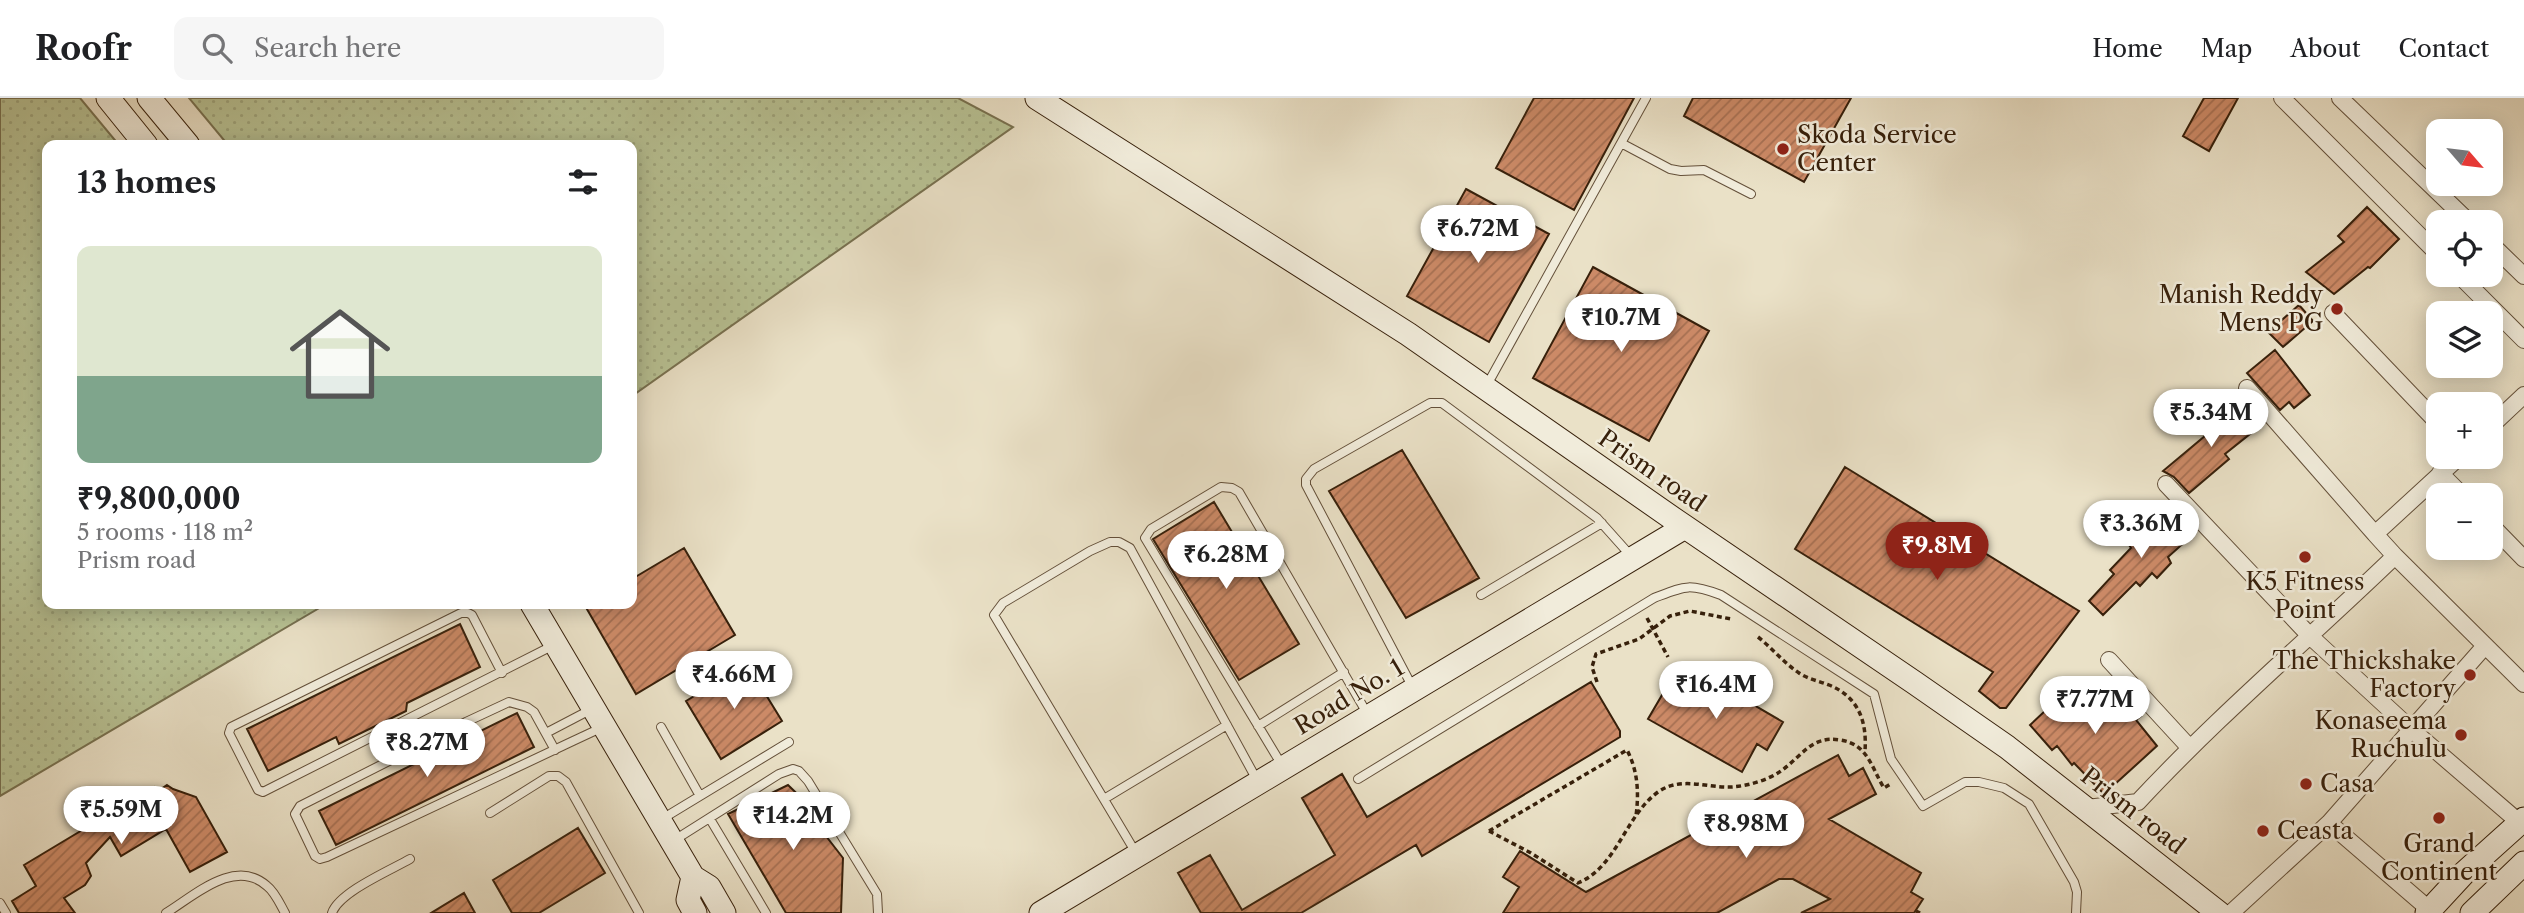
<!DOCTYPE html>
<html lang="en">
<head>
<meta charset="utf-8">
<style>
  body { margin:0; font-family:"Libre Caslon Text",serif; background:#f6f6f6; color:#202124; height:100vh; display:flex; flex-direction:column; font-size:26px; white-space:nowrap }
  * { box-sizing:border-box; margin:0 }
  p { font-size:23px; color:#757577 }
  .icon { flex:none; width:38px; height:38px; fill:none; stroke:currentColor; stroke-width:2; stroke-linecap:round; stroke-linejoin:round }
  .map { position:relative; flex:1; overflow:hidden }
  .details { position:absolute; left:42px; top:42px; width:595px; height:469px; display:flex; flex-direction:column; background:#fff; border-radius:14px; box-shadow:0 4px 18px #0003 }
  .details>* { flex:none }
  .needle { width:46px; rotate:118deg }
  .tools { position:absolute; left:2426px; top:21px; display:grid; gap:14px }
  .tools a { display:grid; place-items:center; width:77px; height:77px; border-radius:14px; background:#fff; box-shadow:0 4px 18px #0003; font-size:35px }
  .price { position:absolute; translate:-50% -60px; padding:0 16px; border-radius:24px; background:#fff; color:#222; font-size:23px; line-height:46px; filter:drop-shadow(0 2px 4px #0008) }
  .price::after { content:''; position:absolute; left:50%; top:42px; width:21px; height:16px; margin-left:-10px; background:inherit; clip-path:polygon(0 0,100% 0,50% 100%) }
  .price.on { background:#8f2418; color:#fff }
  ul { padding:0; list-style:none }
  li { display:grid; align-content:center; gap:14px; height:371px; padding:0 35px }
  li+li { border-top:2px solid #e0e0e0 }
  li span { display:grid; place-items:center; height:217px; border-radius:14px; color:#555 }
  li>.icon { margin-inline-start:auto }
  span .icon { width:126px; height:126px; fill:#fffc; stroke-width:1 }
  li b { font-size:30px }
  h2 { display:flex; justify-content:space-between; align-items:center; height:84px; padding:0 35px; font-size:30px }
  header { display:flex; align-items:center; gap:42px; box-sizing:border-box; height:98px; padding:0 35px; background:#fff; border-bottom:2px solid #e0e0e0 }
  header strong { font-size:33px }
  nav { display:flex; gap:38px; margin-inline-start:auto; font-size:24px }
  .search { width:490px; height:63px; background:#f6f6f6; display:flex; align-items:center; gap:18px; box-sizing:border-box; padding:0 24px; border-radius:14px; color:#757577; font-size:26px }
  .map>svg:first-child { display:block }
  .grass { fill:url(#grass-dots); stroke:#787150; stroke-width:2 }
  .building { fill:url(#building-hatch); stroke:#37200b; stroke-width:2 }
  .lines { fill:none; stroke-linecap:round; stroke-linejoin:round }
  .lane-casing { stroke:#64503a; stroke-width:10 }
  .street-casing { stroke:#64503a; stroke-width:18 }
  .secondary-casing { stroke:#37200b; stroke-width:25 }
  .path { stroke:#37200b; stroke-width:3.5; stroke-dasharray:5 3.5; stroke-linecap:butt }
  .lane { stroke:#f1ecdb; stroke-width:8 }
  .street { stroke:#f1ecdb; stroke-width:16 }
  .secondary { stroke:#f1ecdb; stroke-width:23 }
  .poi-dot { fill:#8f2418; stroke:#f1ecdb; stroke-width:2.5 }
  .labels { text-anchor:middle; stroke-width:5; stroke-linejoin:round; paint-order:stroke }
  .poi-label { font-size:24px; fill:#37200b; stroke:#f1ecdb; text-anchor:start }
  .street-label { font-size:24px; fill:#37200b; stroke:#f1ecdb }
</style>
</head>
<body>
<header>
<strong>Roofr</strong>
<div class="search"><svg class="icon" aria-label="search" viewBox="0 0 24 24"><circle cx="10" cy="10" r="6"/><path d="M15 15l6 6"/></svg>Search here</div>
<nav><a>Home</a><a>Map</a><a>About</a><a>Contact</a></nav>
</header>
<div class="map">
<svg width="2524" height="815" viewBox="0 0 2524 815">
  <defs>
    <pattern id="grass-dots" width="8" height="8" patternUnits="userSpaceOnUse" patternTransform="scale(1.75)"><rect width="8" height="8" fill="#b8c294"/><path d="M2 2h.1M6 6h.1" fill="none" stroke="#9fa67e" stroke-width="1.8" stroke-linecap="round"/></pattern>
    <pattern id="building-hatch" width="6" height="6" patternUnits="userSpaceOnUse" patternTransform="scale(1.75)"><rect width="6" height="6" fill="#cc8a67"/><path d="M-1 1l2-2M0 6l6-6M5 7l2-2" fill="none" stroke="#a67053"/></pattern>
  </defs>
  <rect width="100%" height="100%" fill="#eae1c7"/>
  <filter id="stains"><feTurbulence type="fractalNoise" baseFrequency=".00286" numOctaves="4"/><feColorMatrix values="0 0 0 0 .2 0 0 0 0 .09 0 0 0 0 .02 0 0 0 .5 -.17"/></filter>
  <radialGradient id="worn" r=".72"><stop offset=".6" stop-color="#630" stop-opacity="0"/><stop offset="1" stop-color="#630" stop-opacity=".3"/></radialGradient>
  <!-- grass -->
  <path class="grass" d="M0 0H80L119 47H47V506H326L0 698Z
    M189 0H958L1013 29 632 298V47H228Z"/>
  <!-- building -->
  <path class="building" d="M1534 0H1634L1574 112 1496 70Z
    M1693 0H1851L1804 84 1684 18Z
    M2204 0H2238L2209 53 2183 38Z
    M1466 91 1549 136 1489 244 1407 198Z
    M2367 109 2399 141 2370 170 2368 169 2334 196 2306 174 2344 144 2338 138Z
    M1593 169 1709 233 1649 343 1533 280Z
    M2299 207 2313 223 2283 249 2268 234Z
    M2275 252 2310 297 2294 310 2289 304 2280 312 2247 275Z
    M2232 303 2255 332 2225 356 2229 361 2189 395 2174 379 2163 373 2212 332 2208 327 2222 316 2220 312Z
    M1402 352 1479 480 1406 520 1329 393Z
    M1845 369 2079 513 2006 610H2000L1979 593 1993 574 1795 451Z
    M1214 404 1299 546 1239 582 1153 441Z
    M2159 408 2187 442 2168 459 2171 465 2157 480 2152 475 2140 488 2136 484 2103 517 2089 503 2114 476 2110 472 2131 450 2129 447 2147 430 2143 424Z
    M684 450 735 537 636 596 584 506H632V481Z
    M460 526 480 569 407 605 406 613 339 646 336 639 268 673 247 631Z
    M747 566 782 623 721 661 686 603Z
    M1694 572 1783 624 1767 652 1757 646 1742 674 1648 621 1665 592 1678 600Z
    M2077 583 2105 614 2125 598 2141 618 2136 622 2157 648 2104 696 2074 665 2072 667 2057 648 2052 652 2030 627Z
    M1591 584 1620 633V639L1422 758 1416 747 1301 815H1201L1178 775 1210 757 1242 812 1335 757 1302 700 1342 676 1367 719Z
    M517 615 534 649 336 747 319 713Z
    M1838 657 1849 678 1863 670 1876 696 1829 721 1921 775 1911 794 1923 801 1914 815H1801L1830 801 1793 781H1779L1717 815H1503L1519 789 1503 779 1520 753 1586 794Z
    M167 687 173 691 196 699 227 754 190 774 166 731 121 758 110 739 86 765 91 778 85 787 64 800 75 815H19L12 803 36 788 24 767 154 689 158 693Z
    M788 687 820 718 819 729 843 760 841 815H786L728 716Z
    M578 730 605 775 539 815H512L493 782Z
    M464 795 475 815H431Z"/>
  <g class="lines">
    <!-- lane casing -->
    <g class="lane-casing">
      <path id="lane" d="M1621 45 1670 71 1681 73 1704 72 1751 96
        M1487 287 1646 0
        M1481 497 1602 425
        M502 575 472 517 468 515H461L231 629 229 635 258 692 263 694 554 547
        M1413 590 1306 387V381L1314 371 1430 305H1442L1597 420 1631 458
        M1258 628 1344 574
        M661 629 700 698
        M546 635 590 612
        M555 652 534 614 527 609 509 604 466 624 300 708 295 716 315 758 320 761 327 759 573 643 603 629
        M1283 669 1145 440 1151 431 1221 389 1232 390 1239 394 1368 617
        M1358 681 1654 500C1685 488 1688 485 1721 497L1874 596 1891 661 1923 708 1965 684H1979L2004 690 2029 706 2074 784 2077 794 2076 815
        M1104 701 1227 627
        M490 715 549 678H558L566 684 639 815
        M662 721 789 644
        M710 721 766 815
        M673 743 779 676 793 671 799 673 808 683 877 796 878 815
        M1136 755 994 517 1003 505 1090 453 1110 444H1119L1130 450 1258 684
        M0 805 6 815
        M166 815C194 798 235 759 267 788 275 794 280 806 285 815
        M332 815C339 794 391 772 410 761"/>
    </g>
    <!-- street casing -->
    <g class="street-casing">
      <path id="street" d="M2282 0 2438 156
        M2340 0 2469 124
        M2490 145 2524 178
        M2459 177 2524 242
        M2333 215 2438 325
        M2247 290 2375 436
        M2490 329 2524 297
        M2440 375 2462 397
        M2166 386 2311 539 2412 632 2520 725
        M2490 426 2524 461
        M2395 458 2524 586
        M2109 562 2189 649
        M2087 710 2138 704C2219 617 2310 540 2395 458L2375 436 2459 359
        M2329 725 2430 812
        M2231 815 2329 725 2484 549"/>
    </g>
    <!-- secondary casing -->
    <g class="secondary-casing">
      <path id="secondary" d="M108 0 146 47
        M149 0 188 47
        M1037 0 1408 236 1675 422 1915 585 2007 649 2219 815
        M532 506 693 779 709 789 724 815
        M693 779 688 802 695 815
        M1041 815 1685 429
        M2427 815 2464 775 2524 721
        M2472 815 2524 765"/>
    </g>
    <!-- path -->
    <path class="path" d="M1647 520 1668 559
      M1758 539C1772 550 1784 565 1799 575 1808 581 1819 583 1829 587 1859 599 1867 624 1865 653
      M1597 584 1592 569 1596 556 1639 541 1670 518 1690 513 1731 521
      M1489 733 1531 755 1578 785C1617 769 1625 718 1658 694 1681 678 1706 690 1731 689 1748 688 1768 682 1781 673 1802 658 1812 637 1840 642 1868 646 1871 669 1884 690L1892 685
      M1489 733 1627 652C1638 673 1639 695 1636 718
      M1916 813 1920 815"/>
    <!-- lane -->
    <use href="#lane" class="lane"/>
    <!-- street -->
    <use href="#street" class="street"/>
    <!-- secondary -->
    <use href="#secondary" class="secondary"/>
  </g>
  <!-- markers -->
  <g class="poi-dot">
    <circle cx="1783" cy="51" r="7"/>
    <circle cx="2337" cy="211" r="7"/>
    <circle cx="2305" cy="459" r="7"/>
    <circle cx="2470" cy="577" r="7"/>
    <circle cx="2461" cy="637" r="7"/>
    <circle cx="2306" cy="686" r="7"/>
    <circle cx="2439" cy="720" r="7"/>
    <circle cx="2263" cy="733" r="7"/>
  </g>
  <g class="labels">
    <!-- poi labels -->
    <g class="poi-label">
      <text x="1797" y="45">Skoda Service<tspan x="1797" dy="28">Center</tspan></text>
      <text x="2323" y="205" text-anchor="end">Manish Reddy<tspan x="2323" dy="28">Mens PG</tspan></text>
      <text x="2305" y="492" text-anchor="middle">K5 Fitness<tspan x="2305" dy="28">Point</tspan></text>
      <text x="2456" y="571" text-anchor="end">The Thickshake<tspan x="2456" dy="28">Factory</tspan></text>
      <text x="2447" y="631" text-anchor="end">Konaseema<tspan x="2447" dy="28">Ruchulu</tspan></text>
      <text x="2320" y="694">Casa</text>
      <text x="2277" y="741">Ceasta</text>
      <text x="2439" y="754" text-anchor="middle">Grand<tspan x="2439" dy="28">Continent</tspan></text>
    </g>
    <!-- street labels -->
    <g class="street-label">
      <text transform="translate(1652 373) rotate(35)" y="8">Prism road</text>
      <text transform="translate(1349 599) rotate(-31)" y="8">Road No. 1</text>
      <text transform="translate(2133 713) rotate(38)" y="8">Prism road</text>
    </g>
  </g>
  <rect width="100%" height="100%" filter="url(#stains)"/>
  <rect width="100%" height="100%" fill="url(#worn)"/>
</svg>
<div class="tools">
<a><svg class="needle" viewBox="-14 -14 28 28"><path d="M0-13l5 13h-10z" fill="#e53935"/><path d="M0 13l5-13h-10z" fill="#757577"/></svg></a>
<a><svg class="icon" aria-label="locate" viewBox="0 0 24 24"><circle cx="12" cy="12" r="6"/><path d="M12 2v4M12 18v4M2 12h4M18 12h4"/></svg></a>
<a><svg class="icon" aria-label="layers" viewBox="0 0 24 24"><path d="M12 4l9 5-9 5-9-5zM3 14l9 5 9-5"/></svg></a>
<a>+</a>
<a>−</a>
</div>
<b class="price" style="left:1478px;top:167px">₹6.72M</b>
<b class="price" style="left:1621px;top:256px">₹10.7M</b>
<b class="price" style="left:2211px;top:351px">₹5.34M</b>
<b class="price" style="left:2141px;top:462px">₹3.36M</b>
<b class="price on" style="left:1937px;top:484px">₹9.8M</b>
<b class="price" style="left:1226px;top:493px">₹6.28M</b>
<b class="price" style="left:734px;top:613px">₹4.66M</b>
<b class="price" style="left:1716px;top:623px">₹16.4M</b>
<b class="price" style="left:2095px;top:638px">₹7.77M</b>
<b class="price" style="left:427px;top:681px">₹8.27M</b>
<b class="price" style="left:121px;top:748px">₹5.59M</b>
<b class="price" style="left:793px;top:754px">₹14.2M</b>
<b class="price" style="left:1746px;top:762px">₹8.98M</b>
<section class="details">
<h2>13 homes<svg class="icon" aria-label="filters" viewBox="0 0 24 24"><path d="M4 7h16M4 17h16"/><circle cx="9" cy="7" r="2"/><circle cx="15" cy="17" r="2"/></svg></h2>
<ul>
<li><span style="background:linear-gradient(#dfe7d0 60%,#7fa58c 0)"><svg class="icon" aria-label="home" viewBox="0 0 24 24"><path d="M3 11l9-7 9 7M6 9v11h12V9"/></svg></span><div><b>₹9,800,000</b><p>5 rooms · 118 m²</p><p>Prism road</p></div></li>
</ul>
</section>
</div>
</body>
</html>
